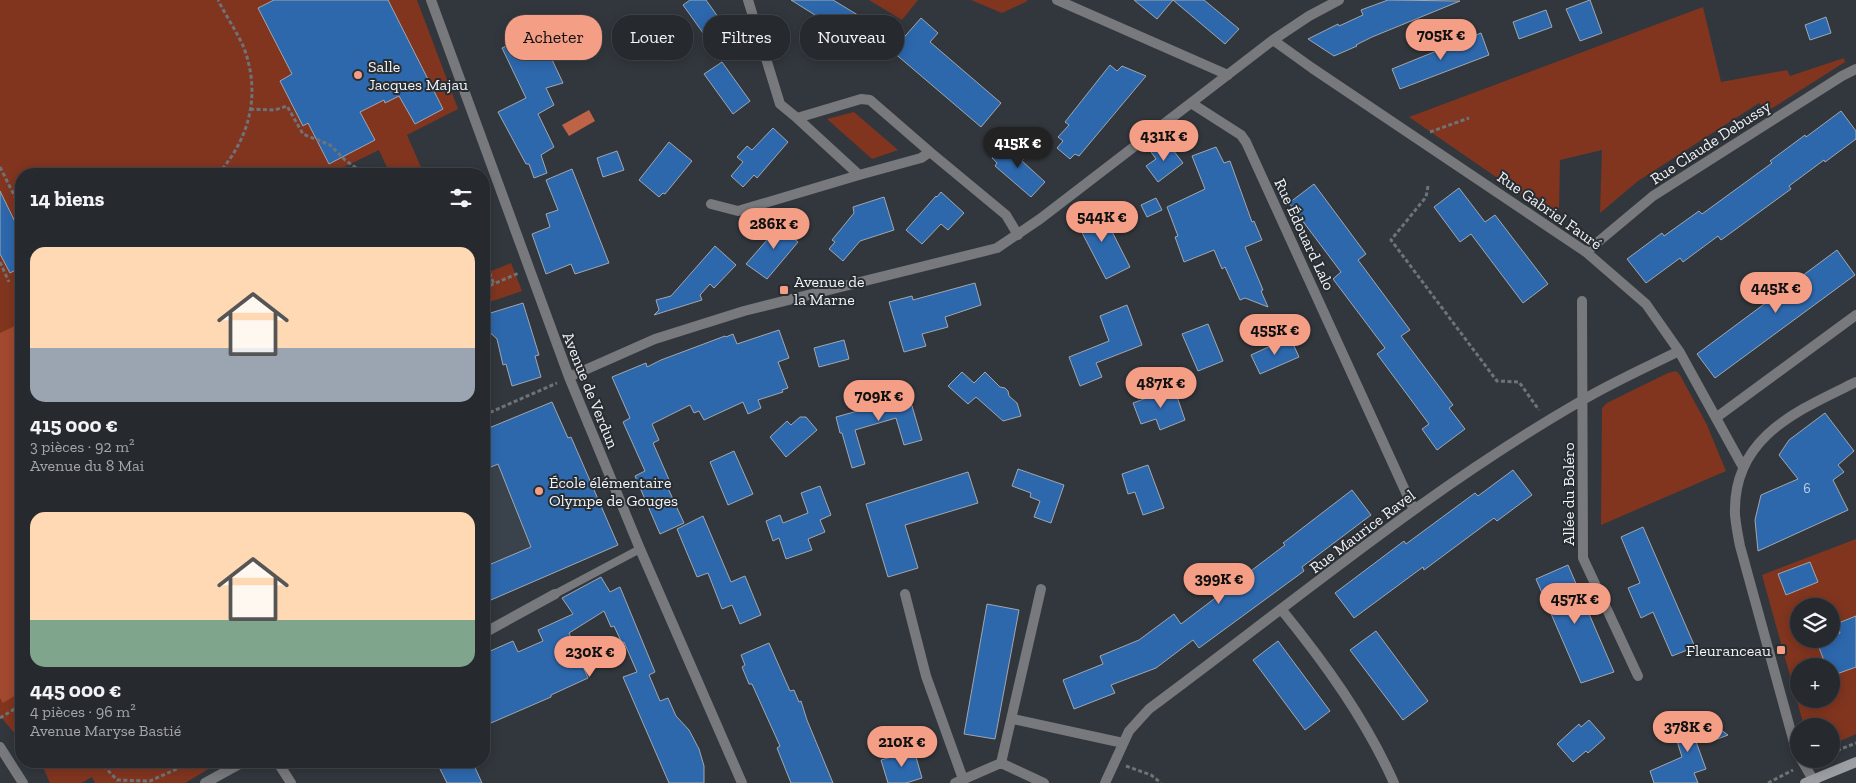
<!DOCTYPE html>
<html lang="fr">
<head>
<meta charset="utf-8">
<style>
  body { margin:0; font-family:"Zilla Slab",serif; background:#2e3136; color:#f1f3f6; height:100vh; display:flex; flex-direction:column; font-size:19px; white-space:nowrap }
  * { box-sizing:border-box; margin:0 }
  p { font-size:16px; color:#a4a6aa }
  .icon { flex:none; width:28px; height:28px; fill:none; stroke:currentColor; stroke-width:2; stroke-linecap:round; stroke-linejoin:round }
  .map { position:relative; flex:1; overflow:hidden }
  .side { position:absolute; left:15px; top:168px; width:475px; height:600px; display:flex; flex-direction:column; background:#26292e; border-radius:20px; box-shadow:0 2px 12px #0003,0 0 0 1px #42454a }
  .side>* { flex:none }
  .top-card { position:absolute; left:505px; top:15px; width:475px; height:45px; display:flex; gap:10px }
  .controls { position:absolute; left:1790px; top:598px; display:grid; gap:10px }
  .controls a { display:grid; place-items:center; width:50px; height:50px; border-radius:50%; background:#26292e; box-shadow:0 2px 12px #0003,0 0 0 1px #42454a; font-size:25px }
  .price { position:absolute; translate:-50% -42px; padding:0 11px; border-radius:18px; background:#f49e86; color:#111; font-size:16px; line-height:32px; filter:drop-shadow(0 1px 2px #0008) }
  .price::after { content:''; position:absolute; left:50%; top:30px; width:15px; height:11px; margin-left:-8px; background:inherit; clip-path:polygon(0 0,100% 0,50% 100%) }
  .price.on { background:#222; color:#fff }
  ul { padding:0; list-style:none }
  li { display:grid; align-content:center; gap:10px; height:265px; padding:0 15px }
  li span { display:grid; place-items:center; height:155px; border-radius:15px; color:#555 }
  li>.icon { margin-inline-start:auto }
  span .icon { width:90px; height:90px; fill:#fffc; stroke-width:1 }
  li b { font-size:21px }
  h2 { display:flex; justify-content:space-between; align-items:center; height:60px; padding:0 15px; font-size:21px }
  .chip { padding:0 18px; border-radius:20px; background:#26292e; box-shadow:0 2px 12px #0003,0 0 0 1px #42454a; font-size:18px; line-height:45px }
  .chip.on { background:#f49e86; color:#111 }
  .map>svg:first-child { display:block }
  .built { fill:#3a434c }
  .green { fill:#81351f; fill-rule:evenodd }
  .forest { fill:#a34930 }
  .water { fill:#be6248 }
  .building { fill:#2d68ad; stroke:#a1a7ae }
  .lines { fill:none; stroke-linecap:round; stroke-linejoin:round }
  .path { stroke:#6f7378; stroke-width:3; stroke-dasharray:4 2.5; stroke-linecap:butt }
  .service { stroke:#77797c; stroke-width:8 }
  .pedestrian { stroke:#77797c; stroke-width:10 }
  .minor { stroke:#77797c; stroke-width:10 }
  .tertiary { stroke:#77797c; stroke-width:10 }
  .secondary { stroke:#9b9fa4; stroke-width:10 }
  .poi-dot { fill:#f49e86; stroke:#282d32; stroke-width:2 }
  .labels { text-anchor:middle; stroke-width:4; stroke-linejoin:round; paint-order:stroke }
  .number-label { font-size:14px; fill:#bfd0e4 }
  .poi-label { font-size:16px; fill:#f0f3f7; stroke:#282d32; text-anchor:start }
  .street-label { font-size:16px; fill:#f0f3f7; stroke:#282d32 }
</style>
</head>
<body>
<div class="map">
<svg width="1856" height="783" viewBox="0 0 1856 783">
  <rect width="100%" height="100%" fill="#32373d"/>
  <!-- built -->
  <path class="built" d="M552 402 566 436 571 437 618 545 484 603V430Z"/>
  <!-- green -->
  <path class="green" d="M0 0H417L458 109 407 135 424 174H390L379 150 336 171 337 174H21V741L0 716Z
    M869 0H918L902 20Z
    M971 0H1026L1028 1 1002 13Z
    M1703 7 1721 82 1787 70 1790 76 1844 58 1845 62 1766 112 1759 103 1638 181 1600 213 1602 150 1560 160 1559 210 1557 213 1551 215 1409 117Z
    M854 112 898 150 872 159 827 119Z
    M511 263 522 291 484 304V274Z
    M1676 371 1680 375 1707 425 1726 471 1601 525 1602 408 1607 403 1668 373Z
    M1856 539V734L1831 745V726H1804L1762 575ZM1799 606H1831V639H1799ZM1799 666H1831V699H1799Z
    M38 761H222L185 783H95L92 777 81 783H50L43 767Z"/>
  <!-- forest -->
  <path class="forest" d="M21 323V692L3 703 0 698V333Z"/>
  <!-- water -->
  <path class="water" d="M589 110 595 121 569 136 562 125Z"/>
  <!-- building -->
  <path class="building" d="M274 0H388L443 109 415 124 399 96 385 103 384 100 360 112 375 140 329 164 308 123 303 126 280 81 292 74 258 8Z
    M690 0H706L728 31 711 44 683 5Z
    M791 0H833L876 26 860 51 844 41 847 35Z
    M1134 0H1204L1239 29 1225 44 1173 0 1157 19Z
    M1388 0 1460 1 1372 37 1356 45 1357 46 1334 56 1308 39 1338 24 1339 26 1363 15 1361 10Z
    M1590 0 1602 33 1580 41 1566 9Z
    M1546 10 1552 27 1519 39 1513 22Z
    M1826 17 1831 33 1810 40 1805 25Z
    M921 18 938 33 930 42 1001 103 981 127 892 51Z
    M538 30 563 83 546 88 554 105 538 114 554 147 541 155 547 173 534 178 529 164H526L498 112 526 98 502 48Z
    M1481 33 1489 55 1400 89 1392 69Z
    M722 62 750 101 733 114 704 74Z
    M1110 65 1117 71 1122 66 1146 76 1079 156 1075 154 1070 159 1057 148 1063 141 1058 137 1069 125 1065 122Z
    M1841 111 1856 131V139L1825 162 1824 160 1789 186 1791 189 1721 240 1718 236 1683 262 1680 258 1646 283 1627 259 1662 233 1664 236 1699 211 1702 214 1772 163 1770 161 1805 135 1806 137Z
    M773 128 788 142 757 178 754 175 743 187 731 176 743 162 737 157 747 146 752 150Z
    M1166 141 1183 163 1158 182 1146 166 1156 159 1151 152Z
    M669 142 692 161 665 194 663 193 659 197 639 180Z
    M1015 144 1027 155 1022 161 1045 182 1031 197 995 166 997 163 992 158 1003 145 1009 150Z
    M1216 147 1224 163 1230 161 1252 222 1254 221 1262 240 1245 247 1263 290 1261 291 1268 307 1245 298 1240 300 1225 267 1222 269 1214 250 1184 262 1175 237 1178 236 1167 207 1205 189 1192 156Z
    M617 151 624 170 603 177 597 158Z
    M572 169 609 263 575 274 571 264 546 274 532 234 550 227 546 214 558 210 546 180Z
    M1314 184 1366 254 1358 260 1410 330 1401 336 1453 405 1449 408 1465 429 1437 450 1422 429 1429 424 1377 354 1385 348 1333 279 1341 272 1289 203Z
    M1459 188 1485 222 1495 215 1548 284 1523 303 1471 234 1460 242 1434 207Z
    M0 191 21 234V267L10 273 0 254Z
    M941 192 964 213 948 230 941 224 922 244 906 230 936 196 937 197Z
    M884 197 894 230 860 241 843 261 829 249 835 242 832 240 854 213 853 207Z
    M1156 198 1162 210 1147 217 1141 205Z
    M1099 206 1130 267 1106 279 1075 219Z
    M781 219 798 234 794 239 798 242 767 279 746 264 774 232 772 229Z
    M715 246 736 265 714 288 710 284 700 295 702 300 654 315 659 310 656 300 671 296Z
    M1837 250 1855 275 1715 378 1697 354Z
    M975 283 981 305 945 317 948 327 922 334 926 346 904 352 889 302 912 296 913 300Z
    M523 303 539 355 535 356 541 377 512 386 506 364 503 365 497 339 484 327V315Z
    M1127 305 1142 345 1096 363 1102 377 1080 386 1069 357 1109 341 1100 316Z
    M1208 324 1223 361 1198 371 1182 334Z
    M779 330 789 358 778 362 788 388 782 390 783 392 758 400 761 408 748 414 743 402 704 420 699 411 694 413 690 405 652 424 659 440 653 443 670 482 666 484 684 523 660 534 635 476 645 471 623 422 630 418 612 377 646 363 647 367 661 360 725 336 726 337 733 334 737 344Z
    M1290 337 1299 357 1260 374 1251 355Z
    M844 340 849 359 819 367 814 348Z
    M962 372 974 383 985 372 1000 387 1005 388 1008 391 1009 396 1017 403 1021 416 1003 421 976 397 968 404 948 386Z
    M1174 388 1185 420 1160 430 1156 419 1141 424 1133 403Z
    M907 389 922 440 904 445 896 418 855 430 865 464 852 468 842 433H840L836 417 872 407 870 400Z
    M552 402 568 438 571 437 618 545 484 603V567L531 547 498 464 484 470V430Z
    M1825 413 1854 451 1838 465 1844 472 1833 480 1848 510 1758 551 1755 520 1761 495 1798 479 1779 455 1789 440Z
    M800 417H806L817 430 786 457 770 437 787 421 791 425Z
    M734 451 753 494 728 505 710 462Z
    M1148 465 1164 508 1143 515 1135 492 1128 494 1122 474Z
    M1018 469 1064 485 1051 523 1034 517 1040 501 1030 497 1031 493 1012 486Z
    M1513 470 1532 495 1497 521 1494 518 1424 570 1423 567 1354 618 1335 593 1404 541 1406 544 1475 493 1478 496Z
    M968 472 978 503 905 525 918 568 888 577 866 504Z
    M820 486 831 515 820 520 825 532 808 539 812 550 786 559 779 538 773 541 766 521 780 515 783 523 808 513 801 493Z
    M1352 490 1371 515 1302 567 1304 571 1199 648 1193 640 1156 668 1111 685 1115 693 1074 709 1063 680 1103 664 1100 656 1139 640 1174 614 1181 624 1285 545 1283 543Z
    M703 516 731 582 745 576 761 615 740 624 732 605 722 609 708 573 697 577 677 529Z
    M1643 527 1695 647 1672 656 1653 612 1641 618 1628 588 1640 583 1621 537Z
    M1810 562 1818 582 1786 595 1778 574Z
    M1568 565 1614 672 1581 683 1536 579Z
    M601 577 610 592 620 587 655 672 649 675 660 701 668 698 676 716 689 730 699 749 704 766V783H669L623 677 637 672 624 642 622 643 614 626 611 627 604 611 569 633 588 678 551 695V697L484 726V659L490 657 488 652 513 641 518 652 543 641 538 630 573 614 562 598Z
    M987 604 1019 610 995 739 964 734Z
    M1856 616V667L1831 676V666H1826L1817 642 1826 639H1831V637L1840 633 1836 624Z
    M1376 631 1428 701 1403 720 1350 650Z
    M1278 641 1330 711 1305 730 1253 660Z
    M769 643 790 691 794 690 799 702 801 701 807 720 833 783H791L777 748 780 746 752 684H749L742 667 745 665 741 655Z
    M1711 716 1713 724 1728 735 1715 740 1695 739 1706 769 1694 773 1698 783H1654L1650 771 1682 757 1673 728 1700 718V720Z
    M1589 720 1605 738 1588 753 1586 751 1573 762 1557 744 1579 724 1581 727Z
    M914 750 922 778 906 783H888L881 760Z
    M457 761H472L482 783H447L440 769Z"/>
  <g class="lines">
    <!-- path -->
    <path class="path" d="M250 109 275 110 287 106 303 134 330 145 345 160 363 173
      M1430 132 1469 118
      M0 167 21 209
      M218 174C250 138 261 94 244 48 237 32 226 16 218 0
      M1428 186 1426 197 1391 240 1497 381 1519 382 1539 410
      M0 262 9 282
      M487 267 494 284
      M484 288 519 273
      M484 415 557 383
      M0 718 21 705
      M1831 753 1856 743
      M99 761 117 780 150 781 181 767 188 761
      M1126 766 1151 775 1161 783
      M1768 783 1793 770"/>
    <!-- service -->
    <path class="service" d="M555 594 640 549"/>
    <!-- pedestrian -->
    <path class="pedestrian" d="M484 633 555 594"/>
    <!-- minor -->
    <path class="minor" d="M431 0 569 377 640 549 742 783
      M748 0 780 104 797 118
      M1057 0 1228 75
      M1273 40 1312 68 1586 252 1646 304 1679 351 1743 467
      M861 99 870 100 930 152 921 158 859 175 797 118Z
      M1191 103 1241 135 1246 142 1414 510
      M930 152 1006 215 1018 235
      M711 204 738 211 859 175
      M1586 252 1653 196 1842 76 1856 69
      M1582 301 1583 558 1638 676
      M569 377 655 339 744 311 997 248 1040 219 1273 40 1309 16 1339 0
      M1717 417 1856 315
      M1041 589 1001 763 1044 783
      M905 594 926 676 963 779
      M1281 609C1325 663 1366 720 1394 783
      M1013 719 1123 743
      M1799 755 1796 750 1740 546C1738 536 1736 525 1735 515 1732 437 1797 411 1856 382
      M1801 759 1815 783
      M277 761 291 783
      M205 783 245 761
      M955 783 1001 763
      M1105 783 1129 731 1149 709C1291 604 1428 489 1581 401 1613 382 1647 367 1679 351"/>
    <!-- tertiary -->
    <path class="tertiary" d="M0 747 23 783"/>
    <!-- secondary -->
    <path class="secondary" d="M1805 783 1856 762"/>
  </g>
  <!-- markers -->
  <g class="poi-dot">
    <circle cx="358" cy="75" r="5"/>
    <rect x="779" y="285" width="10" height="10" rx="2.5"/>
    <circle cx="539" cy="491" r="5"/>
    <rect x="1776" y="645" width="10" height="10" rx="2.5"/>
  </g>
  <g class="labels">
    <!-- number labels -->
    <g class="number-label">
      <text x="1807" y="493">6</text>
    </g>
    <!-- poi labels -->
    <g class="poi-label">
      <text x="368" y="72">Salle<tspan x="368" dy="18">Jacques Majau</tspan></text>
      <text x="794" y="287">Avenue de<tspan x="794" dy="18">la Marne</tspan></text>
      <text x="549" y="488">École élémentaire<tspan x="549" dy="18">Olympe de Gouges</tspan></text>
      <text x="1771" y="656" text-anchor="end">Fleuranceau</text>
    </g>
    <!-- street labels -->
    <g class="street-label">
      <text transform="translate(1710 142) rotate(-33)" y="6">Rue Claude Debussy</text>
      <text transform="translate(1550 210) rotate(35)" y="6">Rue Gabriel Fauré</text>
      <text transform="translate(1305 234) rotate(65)" y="6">Rue Édouard Lalo</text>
      <text transform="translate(591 390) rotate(68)" y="6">Avenue de Verdun</text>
      <text transform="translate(1568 494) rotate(-90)" y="6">Allée du Boléro</text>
      <text transform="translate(1362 531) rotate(-37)" y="6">Rue Maurice Ravel</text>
    </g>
  </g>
</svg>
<div class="controls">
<a><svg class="icon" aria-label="layers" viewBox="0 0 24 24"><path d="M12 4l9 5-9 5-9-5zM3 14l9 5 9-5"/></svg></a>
<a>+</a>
<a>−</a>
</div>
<b class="price" style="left:1441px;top:61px">705K €</b>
<b class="price" style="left:1164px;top:162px">431K €</b>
<b class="price on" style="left:1018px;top:169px">415K €</b>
<b class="price" style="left:1102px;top:243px">544K €</b>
<b class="price" style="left:774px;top:250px">286K €</b>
<b class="price" style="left:1776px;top:314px">445K €</b>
<b class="price" style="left:1275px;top:356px">455K €</b>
<b class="price" style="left:1161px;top:409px">487K €</b>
<b class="price" style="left:879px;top:422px">709K €</b>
<b class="price" style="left:1219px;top:605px">399K €</b>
<b class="price" style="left:1575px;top:625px">457K €</b>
<b class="price" style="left:590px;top:678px">230K €</b>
<b class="price" style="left:1688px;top:753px">378K €</b>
<b class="price" style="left:902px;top:768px">210K €</b>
<div class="top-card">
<a class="chip on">Acheter</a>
<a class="chip">Louer</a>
<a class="chip">Filtres</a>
<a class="chip">Nouveau</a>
</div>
<section class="side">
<h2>14 biens<svg class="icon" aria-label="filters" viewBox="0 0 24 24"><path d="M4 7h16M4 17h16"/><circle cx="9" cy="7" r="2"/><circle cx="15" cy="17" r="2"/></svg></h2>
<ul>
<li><span style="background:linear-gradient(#ffd9b3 65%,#9aa5b1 0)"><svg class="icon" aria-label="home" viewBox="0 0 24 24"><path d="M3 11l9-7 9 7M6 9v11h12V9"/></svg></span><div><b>415 000 €</b><p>3 pièces · 92 m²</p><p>Avenue du 8 Mai</p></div></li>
<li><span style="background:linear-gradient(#ffd9b3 70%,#7fa58c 0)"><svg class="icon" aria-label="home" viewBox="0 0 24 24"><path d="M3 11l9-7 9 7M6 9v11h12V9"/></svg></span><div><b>445 000 €</b><p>4 pièces · 96 m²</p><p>Avenue Maryse Bastié</p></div></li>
</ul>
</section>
</div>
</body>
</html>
